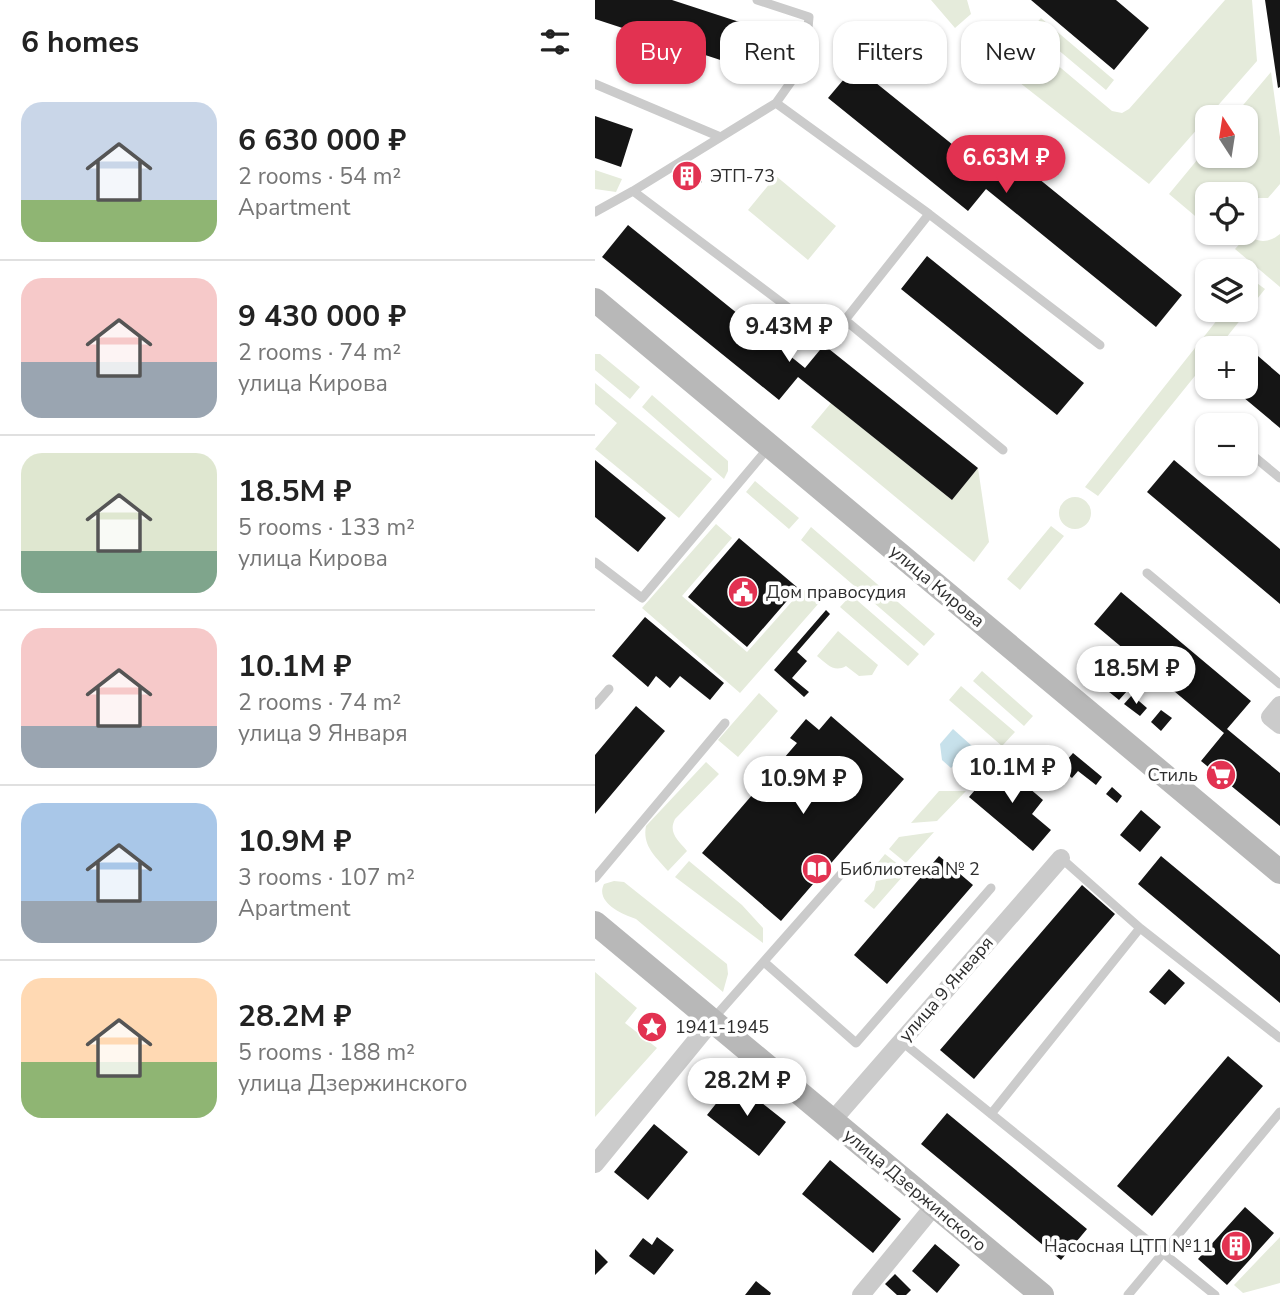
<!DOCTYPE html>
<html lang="en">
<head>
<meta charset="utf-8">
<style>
  body { margin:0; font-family:"Nunito Sans",sans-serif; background:#f6f6f6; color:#222; height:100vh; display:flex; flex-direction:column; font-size:26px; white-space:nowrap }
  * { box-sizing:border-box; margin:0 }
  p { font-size:23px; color:#767676 }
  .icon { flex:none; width:38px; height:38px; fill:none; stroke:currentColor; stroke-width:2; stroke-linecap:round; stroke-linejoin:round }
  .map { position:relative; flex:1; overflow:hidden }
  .side { display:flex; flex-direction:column; background:#fff; width:595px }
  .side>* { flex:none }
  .guide { position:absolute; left:21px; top:21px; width:558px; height:63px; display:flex; gap:14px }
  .needle { width:46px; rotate:348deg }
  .controls { position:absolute; left:600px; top:105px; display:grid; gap:14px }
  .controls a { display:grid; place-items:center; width:63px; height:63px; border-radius:14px; background:#fff; box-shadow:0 2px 5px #0004; font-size:35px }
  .price { position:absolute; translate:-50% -60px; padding:0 16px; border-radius:24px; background:#fff; color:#222; font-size:23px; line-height:46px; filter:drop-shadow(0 2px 4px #0008) }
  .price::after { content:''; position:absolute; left:50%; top:42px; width:21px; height:16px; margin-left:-10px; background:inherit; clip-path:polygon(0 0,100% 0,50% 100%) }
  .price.selected { background:#e23251; color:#fff }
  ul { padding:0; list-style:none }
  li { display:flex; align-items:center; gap:21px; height:175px; padding:0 21px }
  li+li { border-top:2px solid #e0e0e0 }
  li span { display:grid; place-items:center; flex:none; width:196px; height:140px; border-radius:21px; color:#555 }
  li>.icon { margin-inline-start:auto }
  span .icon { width:84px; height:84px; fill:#fffc; stroke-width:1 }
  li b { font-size:30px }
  h2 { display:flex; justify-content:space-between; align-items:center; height:84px; padding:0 21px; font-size:30px }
  .chip { padding:0 24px; border-radius:21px; background:#fff; box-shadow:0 2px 5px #0004; font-size:24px; line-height:63px }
  .chip.selected { background:#e23251; color:#fff }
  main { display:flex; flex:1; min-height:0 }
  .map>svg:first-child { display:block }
  .green { fill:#e5ebdb }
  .water { fill:#c7e1eb }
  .building { fill:#151515 }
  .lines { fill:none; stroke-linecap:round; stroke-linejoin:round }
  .service { stroke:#cbcbcb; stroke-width:9 }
  .minor { stroke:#cbcbcb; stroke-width:18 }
  .secondary { stroke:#b8b8b8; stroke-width:24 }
  .labels { text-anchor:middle; stroke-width:7; stroke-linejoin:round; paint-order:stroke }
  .poi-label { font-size:18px; fill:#2e2e2e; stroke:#fff; text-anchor:start }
  .street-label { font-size:18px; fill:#2e2e2e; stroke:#fff }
</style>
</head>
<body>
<main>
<section class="side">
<h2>6 homes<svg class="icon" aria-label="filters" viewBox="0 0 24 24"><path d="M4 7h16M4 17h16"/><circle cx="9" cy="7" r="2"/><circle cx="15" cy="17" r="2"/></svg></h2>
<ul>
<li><span style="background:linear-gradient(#c9d6e8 70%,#8fb573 0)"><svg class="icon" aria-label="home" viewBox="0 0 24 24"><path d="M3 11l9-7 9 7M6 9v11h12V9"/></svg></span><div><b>6 630 000 ₽</b><p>2 rooms · 54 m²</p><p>Apartment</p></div></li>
<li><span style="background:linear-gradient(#f6c9c9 60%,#9aa5b1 0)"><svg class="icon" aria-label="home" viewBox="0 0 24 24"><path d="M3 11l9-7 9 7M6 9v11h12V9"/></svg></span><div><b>9 430 000 ₽</b><p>2 rooms · 74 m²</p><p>улица Кирова</p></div></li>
<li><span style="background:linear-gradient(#dfe7d0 70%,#7fa58c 0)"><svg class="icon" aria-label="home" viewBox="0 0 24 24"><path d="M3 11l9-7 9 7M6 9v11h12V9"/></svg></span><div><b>18.5M ₽</b><p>5 rooms · 133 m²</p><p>улица Кирова</p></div></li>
<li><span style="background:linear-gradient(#f6c9c9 70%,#9aa5b1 0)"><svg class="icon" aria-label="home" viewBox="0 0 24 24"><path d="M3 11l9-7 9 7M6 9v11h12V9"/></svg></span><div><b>10.1M ₽</b><p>2 rooms · 74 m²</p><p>улица 9 Января</p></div></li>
<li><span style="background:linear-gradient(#a9c7e8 70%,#9aa5b1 0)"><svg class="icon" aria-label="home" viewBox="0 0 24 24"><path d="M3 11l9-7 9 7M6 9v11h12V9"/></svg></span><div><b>10.9M ₽</b><p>3 rooms · 107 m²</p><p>Apartment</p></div></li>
<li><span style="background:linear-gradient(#ffd9b3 60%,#8fb573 0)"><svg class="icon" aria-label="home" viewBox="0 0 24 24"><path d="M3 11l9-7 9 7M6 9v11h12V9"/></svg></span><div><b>28.2M ₽</b><p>5 rooms · 188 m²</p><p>улица Дзержинского</p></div></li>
</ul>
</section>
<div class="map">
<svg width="685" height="1295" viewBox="0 0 685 1295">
  <rect width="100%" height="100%" fill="#fff"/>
  <!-- green -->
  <path class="green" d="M336 0H372L376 14 360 28Z
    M630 0H657L662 61 554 184 374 43 389 28 416 26 517 111 527 113 534 109Z
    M446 18 519 80 511 90 437 28Z
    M676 72 685 137V184L673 198H662L651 205V194H612V226L574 194 612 148V156H651V117H638Z
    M0 170 27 179 21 192 0 189Z
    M181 176 241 226 213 260 153 210Z
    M685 234V287L640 249 653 235C664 244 675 242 685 234Z
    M655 278 670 289 623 348H612V361L503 496 490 487 630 310H651V284Z
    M0 354H5L45 387 35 399 0 370Z
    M0 383 117 479 84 518 0 449 22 423 0 404Z
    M57 395 133 461V471L129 479 47 407Z
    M236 403 357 500 383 468 394 542 379 562 216 427Z
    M160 481 204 518 194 529 151 492Z
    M464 513a16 16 0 1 1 32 0a16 16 0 1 1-32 0Z
    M121 524 137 538 87 596 152 652 208 589 224 603 145 693 47 608Z
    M456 526 469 536 425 590 412 579Z
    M216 527 340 634 329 646 206 540Z
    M256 595 324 654 313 666 245 607Z
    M243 631 283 665 277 675 264 676 251 666C239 673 232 664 222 656Z
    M387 671 438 716 429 726 378 681Z
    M366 686 420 732 407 746 354 700Z
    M164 693 183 711 143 757 123 740Z
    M111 762 124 774 80 819C73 833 83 840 92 851L73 871C61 857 47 846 51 826Z
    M344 791H371L342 821 316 823Z
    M339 832 311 863 294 849 304 837Z
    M290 854 309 869 278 876 276 871Z
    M94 861 147 905 168 928V943L80 877Z
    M308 876 279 909 269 901 279 890 281 881Z
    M19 881 29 882 132 964 133 974 128 992 41 919C26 914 0 902 9 884Z
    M0 972 42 1008 30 1023 62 1048 0 1117Z
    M685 1237V1283L648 1293 639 1285Z"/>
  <!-- water -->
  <path class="water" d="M358 729 377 746 356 768 347 760 345 744Z"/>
  <!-- building -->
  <path class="building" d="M0 0H77L187 36 174 76 0 19Z
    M436 0H521L554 28 519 70Z
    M670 0H685V87L683 88Z
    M260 66 399 178 417 157 587 295 561 327 391 189 373 211 233 98Z
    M0 116 38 129 26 167 0 158Z
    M96 161 107 182 88 191 78 170Z
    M33 225 210 368 229 345 383 468 357 500 203 377 184 400 7 257Z
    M332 256 489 383 462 415 306 289Z
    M656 350 685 375V428L636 387H651V356Z
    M0 460 71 518 43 552 0 517Z
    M579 460 685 549V604L552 492Z
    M144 538 203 588 152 647 93 597Z
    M526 592 656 701 632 729 685 773V826L606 761 629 733 499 624Z
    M231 610 235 614 202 652 212 661 197 678 214 692 209 697 179 670Z
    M50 617 129 683 115 700 85 676 75 688 61 676 53 687 17 656Z
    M517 677 533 690 524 700 508 687Z
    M537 695 552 708 545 716 529 704Z
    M41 706 70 731 0 814V755Z
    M566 710 577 718 566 731 556 722Z
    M236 716 309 779 186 921 107 853 202 743 195 738 211 719 224 730Z
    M478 753 507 777 501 785 483 771 477 778 465 768Z
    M404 762 448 800 437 814 456 830 438 851 374 797Z
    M517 787 527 796 522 803 511 794Z
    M546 810 566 827 545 852 525 835Z
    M344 856 378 885 292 984 259 955Z
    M566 856 685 955V1003L543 884Z
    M487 885 520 914 379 1079 345 1050Z
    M574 969 590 983 570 1005 554 992Z
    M633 1056 668 1086 557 1216 522 1186Z
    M139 1081 191 1122 164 1156 112 1115Z
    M352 1113 492 1229 466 1260 326 1144Z
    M59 1124 93 1152 53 1200 19 1172Z
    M235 1160 306 1219 278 1253 207 1194Z
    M650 1207 679 1233 632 1285 603 1259Z
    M62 1237 79 1250 59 1275 34 1256 48 1238 57 1245Z
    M340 1244 365 1265 342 1293 317 1271Z
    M0 1249 13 1262 0 1275Z
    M300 1274 316 1290 311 1295H302L290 1284Z
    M161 1281 176 1293 175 1295H150Z"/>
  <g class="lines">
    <!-- service -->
    <path class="service" d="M0 84 123 136
      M181 103 334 214
      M38 191 211 321 250 320 334 214 505 345
      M0 212 38 191 181 103 210 62 214 17 162 0
      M250 320 408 450
      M651 450 685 478
      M0 562 47 598 174 447
      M552 573 685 684
      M0 705 14 689
      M466 858 545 928
      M0 878 130 723
      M169 962 261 1043 396 888
      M118 1019 247 873
      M306 1041 620 1295
      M396 1114 545 928 685 1038
      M533 1295 685 1112"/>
    <!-- minor -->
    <path class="minor" d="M685 705 675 717 685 725
      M237 1121 466 858
      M0 1164 117 1021
      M266 1295 339 1206"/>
    <!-- secondary -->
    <path class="secondary" d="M0 300 685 872
      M0 923 447 1295"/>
  </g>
  <!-- icons -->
  <defs>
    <g id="building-disc" transform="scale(1.575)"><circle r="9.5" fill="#e23251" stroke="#fff"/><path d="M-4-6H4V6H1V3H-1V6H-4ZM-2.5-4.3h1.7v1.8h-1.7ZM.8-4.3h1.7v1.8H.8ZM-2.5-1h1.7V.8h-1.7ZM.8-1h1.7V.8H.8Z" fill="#fff"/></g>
    <g id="civic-disc" transform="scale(1.575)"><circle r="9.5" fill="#e23251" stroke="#fff"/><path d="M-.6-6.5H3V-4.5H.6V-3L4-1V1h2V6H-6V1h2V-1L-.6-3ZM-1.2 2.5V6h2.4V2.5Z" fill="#fff"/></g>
    <g id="supermarket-disc" transform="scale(1.575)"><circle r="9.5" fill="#e23251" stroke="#fff"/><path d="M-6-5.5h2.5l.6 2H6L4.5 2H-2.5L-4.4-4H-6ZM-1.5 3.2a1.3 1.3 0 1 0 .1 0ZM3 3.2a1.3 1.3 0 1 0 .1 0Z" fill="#fff"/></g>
    <g id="library-disc" transform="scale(1.575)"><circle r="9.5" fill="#e23251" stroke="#fff"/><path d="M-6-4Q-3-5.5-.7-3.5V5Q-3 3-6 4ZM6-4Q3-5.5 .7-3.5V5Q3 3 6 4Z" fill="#fff"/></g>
    <g id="sight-disc" transform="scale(1.575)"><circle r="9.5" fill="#e23251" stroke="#fff"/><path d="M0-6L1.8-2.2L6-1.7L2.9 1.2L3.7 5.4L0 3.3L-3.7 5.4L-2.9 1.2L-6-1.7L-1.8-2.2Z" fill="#fff"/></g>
  </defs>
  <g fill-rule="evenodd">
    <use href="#building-disc" x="92" y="176"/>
    <use href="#civic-disc" x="148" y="592"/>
    <use href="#supermarket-disc" x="626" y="775"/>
    <use href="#library-disc" x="222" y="869"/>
    <use href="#sight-disc" x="57" y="1027"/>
    <use href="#building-disc" x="641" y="1246"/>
  </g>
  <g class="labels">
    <!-- poi labels -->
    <g class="poi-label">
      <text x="115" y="182">ЭТП-73</text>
      <text x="171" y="598">Дом правосудия</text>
      <text x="603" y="781" text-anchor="end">Стиль</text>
      <text x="245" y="875">Библиотека № 2</text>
      <text x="80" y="1033">1941-1945</text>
      <text x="618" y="1252" text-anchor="end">Насосная ЦТП №11</text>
    </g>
    <!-- street labels -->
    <g class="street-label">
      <text transform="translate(342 586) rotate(40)" y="6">улица Кирова</text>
      <text transform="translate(351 989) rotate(-49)" y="6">улица 9 Января</text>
      <text transform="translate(320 1190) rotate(40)" y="6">улица Дзержинского</text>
    </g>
  </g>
</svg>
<div class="controls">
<a><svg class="needle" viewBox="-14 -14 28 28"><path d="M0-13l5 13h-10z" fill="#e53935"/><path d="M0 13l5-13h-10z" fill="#767676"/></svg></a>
<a><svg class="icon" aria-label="locate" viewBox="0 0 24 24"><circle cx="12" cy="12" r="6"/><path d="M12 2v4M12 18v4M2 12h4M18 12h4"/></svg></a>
<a><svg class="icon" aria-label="layers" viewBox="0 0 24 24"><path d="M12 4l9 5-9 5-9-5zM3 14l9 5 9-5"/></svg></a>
<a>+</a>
<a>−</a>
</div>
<b class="price selected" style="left:411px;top:195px">6.63M ₽</b>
<b class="price" style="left:194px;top:364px">9.43M ₽</b>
<b class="price" style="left:541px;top:706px">18.5M ₽</b>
<b class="price" style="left:417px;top:805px">10.1M ₽</b>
<b class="price" style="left:208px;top:816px">10.9M ₽</b>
<b class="price" style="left:152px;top:1118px">28.2M ₽</b>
<div class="guide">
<a class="chip selected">Buy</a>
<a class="chip">Rent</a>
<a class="chip">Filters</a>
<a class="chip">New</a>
</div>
</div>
</main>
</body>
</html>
